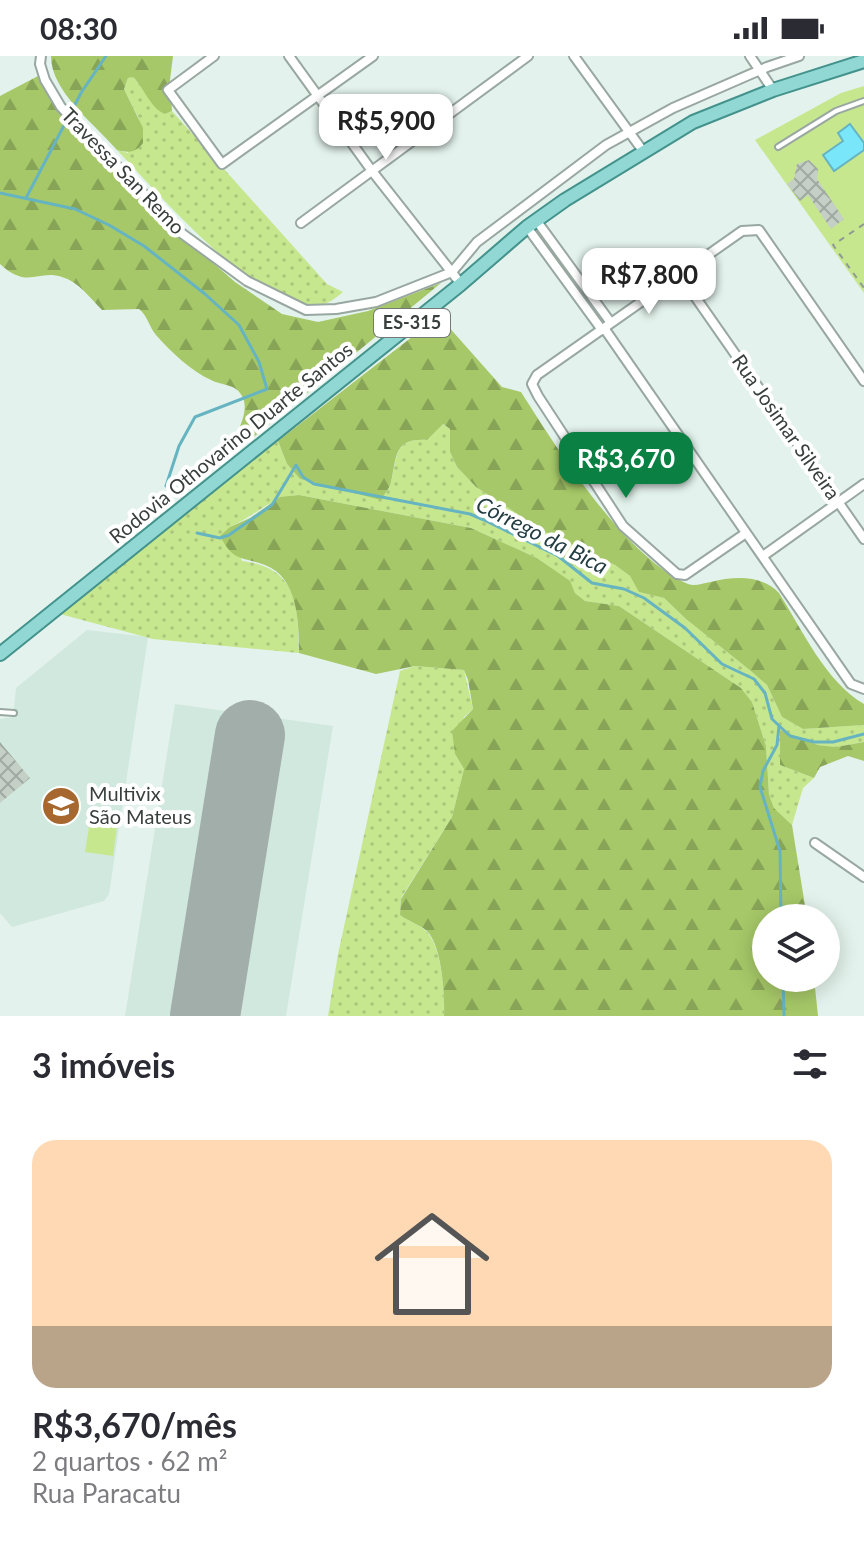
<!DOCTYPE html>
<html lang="pt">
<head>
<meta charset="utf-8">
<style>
  body { margin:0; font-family:Lato,sans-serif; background:#f2f2f3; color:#2b2b33; height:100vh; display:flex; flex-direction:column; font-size:30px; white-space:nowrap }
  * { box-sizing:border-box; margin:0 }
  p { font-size:26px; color:#7c7c81 }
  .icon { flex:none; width:44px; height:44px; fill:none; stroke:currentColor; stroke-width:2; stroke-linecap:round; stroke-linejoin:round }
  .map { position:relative; height:960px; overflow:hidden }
  .side { display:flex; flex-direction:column; background:#fff; flex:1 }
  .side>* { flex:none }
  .buttons { position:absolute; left:752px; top:848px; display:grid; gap:16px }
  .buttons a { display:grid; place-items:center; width:88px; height:88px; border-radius:50%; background:#fff; box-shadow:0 4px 20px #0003; font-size:40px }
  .price { position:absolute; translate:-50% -68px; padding:0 18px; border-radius:16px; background:#fff; color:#222; font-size:26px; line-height:52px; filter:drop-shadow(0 2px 4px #0008) }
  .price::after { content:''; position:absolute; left:50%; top:48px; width:24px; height:18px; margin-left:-12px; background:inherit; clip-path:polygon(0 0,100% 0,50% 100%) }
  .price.current { background:#0b8043; color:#fff }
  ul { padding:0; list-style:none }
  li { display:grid; align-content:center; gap:16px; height:424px; padding:0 32px }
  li+li { border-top:2px solid #e1e1e2 }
  li span { display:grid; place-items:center; height:248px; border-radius:24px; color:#555 }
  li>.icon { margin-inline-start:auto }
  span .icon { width:144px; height:144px; fill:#fffc; stroke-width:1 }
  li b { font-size:34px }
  h2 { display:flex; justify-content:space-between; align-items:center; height:96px; padding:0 32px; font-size:34px }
  .status { display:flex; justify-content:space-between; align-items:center; height:56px; padding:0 40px; background:#fff; direction:ltr }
  .status svg { height:22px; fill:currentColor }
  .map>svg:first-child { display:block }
  .built { fill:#d1e8de }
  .grass { fill:url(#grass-dots) }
  .forest { fill:url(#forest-firs) }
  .pitch { fill:#c7e78f }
  .water { fill:#79e6fa; stroke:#66b4c1; stroke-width:2 }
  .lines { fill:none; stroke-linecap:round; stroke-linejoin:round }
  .stream { stroke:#66b4c1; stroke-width:3 }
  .runway { stroke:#a2aeaa; stroke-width:70 }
  .building { fill:url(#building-cross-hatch) }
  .service-casing { stroke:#99a7a1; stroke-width:8 }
  .minor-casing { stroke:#99a7a1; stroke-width:12 }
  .primary-casing { stroke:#43928c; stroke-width:16 }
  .path { stroke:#8f9a95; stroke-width:2; stroke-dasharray:6 6; stroke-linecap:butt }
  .service { stroke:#fff; stroke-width:4 }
  .minor { stroke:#fff; stroke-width:8 }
  .primary { stroke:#91d8d4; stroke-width:12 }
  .labels { text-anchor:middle; stroke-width:8; stroke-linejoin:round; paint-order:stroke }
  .shield { fill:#fff; stroke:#747976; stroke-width:2 }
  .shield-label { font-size:18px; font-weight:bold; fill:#393f3c }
  .street-label { font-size:20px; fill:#393f3c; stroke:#fff }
  .poi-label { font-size:20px; fill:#393f3c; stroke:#fff; text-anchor:start }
  .water-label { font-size:22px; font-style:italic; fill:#243d42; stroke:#fff }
</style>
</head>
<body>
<div class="status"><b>08:30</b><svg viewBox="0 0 49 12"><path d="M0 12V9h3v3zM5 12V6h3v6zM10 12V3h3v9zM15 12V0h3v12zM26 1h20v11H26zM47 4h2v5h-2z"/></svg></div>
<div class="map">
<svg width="864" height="960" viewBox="0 0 864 960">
  <defs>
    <pattern id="grass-dots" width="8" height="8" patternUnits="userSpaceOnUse" patternTransform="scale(2)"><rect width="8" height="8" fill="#c7e78f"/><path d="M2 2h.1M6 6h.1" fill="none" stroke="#acc77c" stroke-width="1.8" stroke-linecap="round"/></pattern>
    <pattern id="forest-firs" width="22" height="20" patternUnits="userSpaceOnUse" patternTransform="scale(2)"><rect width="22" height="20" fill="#a6c868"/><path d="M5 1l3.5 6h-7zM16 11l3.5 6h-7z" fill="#88a457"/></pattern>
    <pattern id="building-cross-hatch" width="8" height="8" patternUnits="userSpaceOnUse" patternTransform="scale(2)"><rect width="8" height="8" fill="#c4cfc5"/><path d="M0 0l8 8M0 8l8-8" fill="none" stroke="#a0a9a1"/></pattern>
  </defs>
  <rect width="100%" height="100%" fill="#e3f2ec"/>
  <!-- built -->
  <path class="built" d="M87 574 148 581 109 838 104 845 12 871 0 857V663L13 661 16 632Z
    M175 648 333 670 286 960H125Z"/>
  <!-- grass -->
  <path class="grass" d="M133 21 165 58 172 55 327 228 343 236C336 242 327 249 316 250 259 255 155 134 117 94L128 97 139 63 124 33 128 22Z
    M442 368 450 373V396L457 411 476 431 547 477 615 509 630 520 640 536 664 542 686 563 752 616 767 629 782 661 803 673 864 669V686L836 691 818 689 780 675V709L814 722 803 732 792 769 774 752 769 740 766 690 752 646 741 632 619 550 585 545 575 537 569 525 537 502 471 472 299 439C268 442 257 459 230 471L242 505C298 512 298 549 299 597L153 583 60 558 278 385 287 408 300 423 381 443C384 438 390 432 391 426 398 401 393 382 427 384Z
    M415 610 464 614 473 653 464 661 455 698 464 713 452 761 401 842 400 859C408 865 420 869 426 875 442 890 445 939 444 960H328L338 898 400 615Z"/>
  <!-- forest -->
  <path class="forest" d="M51 0H173L170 24 172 55 165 58C150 52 145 33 133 21L128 22 124 33 143 72V87C136 97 128 97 117 94 94 67 51 36 51 0Z
    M38 20 46 35 205 200 235 226 282 258 318 266 368 255 441 227 244 389 237 379C241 367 248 354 243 342 237 327 222 330 211 324 191 315 171 296 156 279 149 271 148 260 139 253L102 254C89 241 79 226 62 221 37 213 28 234 0 208V40Z
    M439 260 502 331 521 336C558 394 624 500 688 528 695 531 703 527 711 526 735 520 762 519 779 537 803 575 825 625 864 648V669L803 673 782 661 767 629 752 616 686 563 664 542 639 536 630 520 615 509 547 477 476 431 457 411 450 396V373L443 368 427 384C393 382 397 401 391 426 390 432 384 438 381 444L300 423 287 408 278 385Z
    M299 439 471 472 537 502 570 525 575 537 585 545 619 550 741 632 752 646 766 690 769 739 774 752 792 769 807 862H766V922H814L818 960H444C445 939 442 890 427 875 420 869 408 865 400 859L401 843 452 761 464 713 455 698 452 675 473 653 468 624 464 614 415 610 376 618 299 597C299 567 298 521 265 509 242 500 234 507 220 480L230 471 250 462 280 441Z
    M780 674 818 689 836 691 864 686V705L848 700 820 711 814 722 780 709Z"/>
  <!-- pitch -->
  <path class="pitch" d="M864 30V237L755 84 841 37Z
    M92 752 119 756 113 800 85 796Z"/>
  <!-- water -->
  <path class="water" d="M850 68 864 87V94L834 115 823 99 843 85 838 77Z"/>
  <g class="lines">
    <!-- stream -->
    <path class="stream" d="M0 137 75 153 109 169 144 190 205 238 239 269 259 306 267 333 195 361 179 390 166 430
      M26 142 81 37 106 0
      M197 477 220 482 229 479 272 449 296 409 303 421 314 428 470 458 484 464 558 500 592 527 624 533 644 542 685 572 722 608 754 623 765 637 772 663 790 680 814 686H833L864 678
      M779 670 777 689 763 715 760 731 780 795 781 862
      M783 922 784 960"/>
    <!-- runway -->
    <path class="runway" d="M205 960 250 679"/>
  </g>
  <!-- building -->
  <path class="building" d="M809 104 818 113 817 123 844 163 831 173 808 139 800 145 787 128 794 123 797 108Z
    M0 686 30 722 0 747Z"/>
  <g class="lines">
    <!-- service casing -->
    <g class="service-casing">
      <path id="service" d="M778 91 836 55 864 45
        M0 656 14 657"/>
    </g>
    <!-- minor casing -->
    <g class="minor-casing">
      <path id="minor" d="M41 0 40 8 45 24 61 51 180 176 247 225 306 254 336 253 376 246 452 216 477 186 606 89 673 52 767 11 799 0
        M214 0 168 34 222 108 373 0
        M289 0 372 115 461 228
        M574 0 643 95
        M750 0 773 34
        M536 164 611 267
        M301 167 528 0
        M527 171 602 274
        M680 219 864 483
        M604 272 851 628 864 633
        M746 477 685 519 677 518 623 470 538 340 532 328 537 319 742 175 759 174 864 325
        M763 500 864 428
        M815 787 864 821"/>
    </g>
    <!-- primary casing -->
    <g class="primary-casing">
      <path id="primary" d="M0 598 461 228 527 171 565 144 693 66 773 34 864 5"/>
    </g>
    <!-- path -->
    <path class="path" d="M864 168 833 189 864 232"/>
    <!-- service -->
    <use href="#service" class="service"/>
    <!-- minor -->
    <use href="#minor" class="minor"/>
    <!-- primary -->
    <use href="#primary" class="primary"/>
  </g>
  <!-- icons -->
  <defs>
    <g id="university-disc" transform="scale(2)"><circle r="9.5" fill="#a6682e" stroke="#fff"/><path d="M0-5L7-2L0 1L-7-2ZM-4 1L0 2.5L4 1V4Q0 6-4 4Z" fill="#fff"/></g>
  </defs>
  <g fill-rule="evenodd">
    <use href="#university-disc" x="61" y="750"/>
  </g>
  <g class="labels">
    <!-- shield labels -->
    <rect class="shield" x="374" y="253" width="76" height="28" rx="6"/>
    <g class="shield-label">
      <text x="412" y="273">ES-315</text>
    </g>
    <!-- street labels -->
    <g class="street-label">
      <text transform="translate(123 115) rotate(46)" y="7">Travessa San Remo</text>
      <text transform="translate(786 371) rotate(55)" y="7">Rua Josimar Silveira</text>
      <text transform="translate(231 387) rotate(-39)" y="7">Rodovia Othovarino Duarte Santos</text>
    </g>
    <!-- poi labels -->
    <g class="poi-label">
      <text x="89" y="745">Multivix<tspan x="89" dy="23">São Mateus</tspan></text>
    </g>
    <!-- water labels -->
    <g class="water-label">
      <text transform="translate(542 479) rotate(27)" y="8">Córrego da Bica</text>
    </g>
  </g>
</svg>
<div class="buttons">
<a><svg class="icon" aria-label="layers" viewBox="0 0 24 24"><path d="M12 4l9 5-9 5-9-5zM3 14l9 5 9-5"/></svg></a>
</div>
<b class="price" style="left:386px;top:106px">R$5,900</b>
<b class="price" style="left:649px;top:260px">R$7,800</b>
<b class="price current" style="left:626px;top:444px">R$3,670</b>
</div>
<section class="side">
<h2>3 imóveis<svg class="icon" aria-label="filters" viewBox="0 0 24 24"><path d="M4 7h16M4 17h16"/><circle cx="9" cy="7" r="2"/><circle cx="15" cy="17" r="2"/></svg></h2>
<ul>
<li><span style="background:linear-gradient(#ffd9b3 75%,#b9a48a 0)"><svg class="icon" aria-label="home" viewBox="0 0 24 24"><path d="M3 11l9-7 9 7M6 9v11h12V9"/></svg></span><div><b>R$3,670/mês</b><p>2 quartos · 62 m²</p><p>Rua Paracatu</p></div></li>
</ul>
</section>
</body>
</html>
